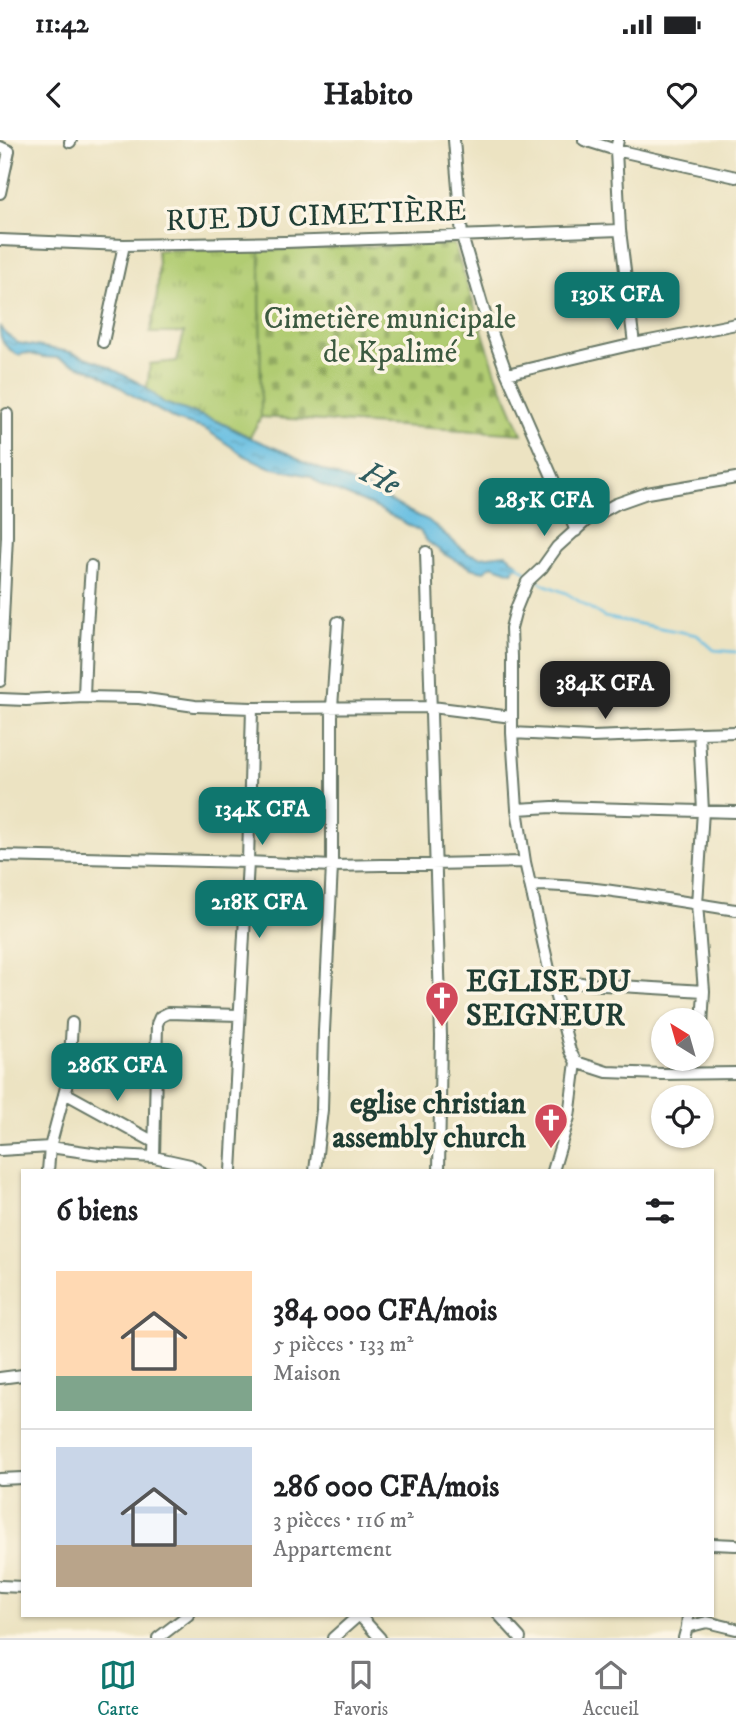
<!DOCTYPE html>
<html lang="fr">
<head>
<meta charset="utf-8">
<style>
  body { margin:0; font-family:"IM FELL DW Pica",serif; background:#f2f2f2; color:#202124; height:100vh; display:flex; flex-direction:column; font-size:26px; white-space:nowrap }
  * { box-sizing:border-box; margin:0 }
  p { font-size:23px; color:#757577 }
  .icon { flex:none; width:38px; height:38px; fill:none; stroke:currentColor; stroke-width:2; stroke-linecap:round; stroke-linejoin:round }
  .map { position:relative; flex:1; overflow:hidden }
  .drawer { position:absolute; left:21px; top:1029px; width:693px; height:448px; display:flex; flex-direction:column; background:#fff; border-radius:0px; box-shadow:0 2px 5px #0004 }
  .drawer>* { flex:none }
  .needle { width:46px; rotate:323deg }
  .controls { position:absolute; left:651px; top:868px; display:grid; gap:14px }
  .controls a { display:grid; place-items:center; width:63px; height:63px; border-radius:50%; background:#fff; box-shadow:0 2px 5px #0004; font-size:35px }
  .price { position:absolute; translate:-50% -60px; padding:0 16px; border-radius:14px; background:#0f766e; color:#fff; font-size:23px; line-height:46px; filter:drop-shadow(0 2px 4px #0008) }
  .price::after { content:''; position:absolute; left:50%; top:42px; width:21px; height:16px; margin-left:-10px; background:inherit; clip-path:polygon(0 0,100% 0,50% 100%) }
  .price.on { background:#222; color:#fff }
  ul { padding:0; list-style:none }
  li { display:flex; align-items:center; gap:21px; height:175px; padding:0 35px }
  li+li { border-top:2px solid #e0e0e0 }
  li span { display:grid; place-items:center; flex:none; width:196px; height:140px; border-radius:0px; color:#555 }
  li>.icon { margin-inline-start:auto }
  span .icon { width:84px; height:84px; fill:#fffc; stroke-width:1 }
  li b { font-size:30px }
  h2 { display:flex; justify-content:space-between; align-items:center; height:84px; padding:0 35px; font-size:30px }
  .status { display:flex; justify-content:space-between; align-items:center; height:49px; padding:0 35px; background:#fff; direction:ltr }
  .status svg { height:19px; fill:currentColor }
  header { display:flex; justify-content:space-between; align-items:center; height:91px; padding:0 35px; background:#fff; font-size:32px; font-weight:800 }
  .tab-bar { display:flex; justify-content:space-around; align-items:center; height:98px; border-top:2px solid #e0e0e0; background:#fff; font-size:19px; color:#757577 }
  .tab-bar a { display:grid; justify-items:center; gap:4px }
  .tab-bar .on { color:#0f766e }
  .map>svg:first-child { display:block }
  .grass { fill:url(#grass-tufts); stroke:#688453; stroke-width:2 }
  .cemetery { fill:url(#cemetery-stones); stroke:#688453; stroke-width:2 }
  .water { fill:url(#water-ripples); stroke:#427e8b; stroke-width:2 }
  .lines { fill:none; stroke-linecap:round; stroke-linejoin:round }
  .stream { stroke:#65bee2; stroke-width:2.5 }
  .minor-casing { stroke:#677766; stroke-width:14 }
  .minor { stroke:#fff; stroke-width:10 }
  .labels { text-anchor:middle; stroke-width:7; stroke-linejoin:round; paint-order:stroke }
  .street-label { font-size:30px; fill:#1f3d34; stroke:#fcf5e5 }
  .park-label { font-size:30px; fill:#3c5a40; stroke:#fcf5e5 }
  .poi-label { font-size:30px; font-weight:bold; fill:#1f3d34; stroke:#fcf5e5; text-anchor:start }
  .water-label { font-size:32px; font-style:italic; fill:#305d60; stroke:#fcf5e5 }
</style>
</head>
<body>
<div class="status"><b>11:42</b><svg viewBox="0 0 49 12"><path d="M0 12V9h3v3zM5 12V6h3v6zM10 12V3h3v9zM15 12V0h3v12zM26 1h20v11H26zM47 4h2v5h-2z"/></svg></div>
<header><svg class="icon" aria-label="back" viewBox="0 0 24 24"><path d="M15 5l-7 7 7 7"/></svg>Habito<svg class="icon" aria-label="heart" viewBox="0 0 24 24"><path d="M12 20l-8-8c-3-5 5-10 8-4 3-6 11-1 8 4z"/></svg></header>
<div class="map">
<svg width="736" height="1498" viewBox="0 0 736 1498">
  <defs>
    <pattern id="grass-tufts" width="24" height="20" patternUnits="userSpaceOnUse" patternTransform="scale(1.75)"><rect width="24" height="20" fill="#b1cc72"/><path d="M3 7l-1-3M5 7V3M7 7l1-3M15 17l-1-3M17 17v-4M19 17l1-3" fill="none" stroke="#8fa75e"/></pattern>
    <pattern id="cemetery-stones" width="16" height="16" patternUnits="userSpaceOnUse" patternTransform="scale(1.75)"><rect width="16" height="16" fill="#b1cc72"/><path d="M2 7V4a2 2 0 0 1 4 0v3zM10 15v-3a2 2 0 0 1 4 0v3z" fill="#8fa75e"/></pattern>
    <pattern id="water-ripples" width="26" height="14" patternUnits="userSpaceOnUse" patternTransform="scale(1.75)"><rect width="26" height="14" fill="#65bee2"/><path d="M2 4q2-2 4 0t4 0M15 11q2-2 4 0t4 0" fill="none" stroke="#539cb8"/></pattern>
  </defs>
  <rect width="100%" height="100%" fill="#fcf5e5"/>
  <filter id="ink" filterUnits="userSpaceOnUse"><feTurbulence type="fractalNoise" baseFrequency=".0143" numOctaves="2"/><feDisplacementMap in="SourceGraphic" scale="14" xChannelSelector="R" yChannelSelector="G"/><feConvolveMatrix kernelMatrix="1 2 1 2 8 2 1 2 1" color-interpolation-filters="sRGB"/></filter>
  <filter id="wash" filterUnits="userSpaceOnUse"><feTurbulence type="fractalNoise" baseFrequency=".00686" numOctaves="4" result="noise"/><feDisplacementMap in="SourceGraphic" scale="28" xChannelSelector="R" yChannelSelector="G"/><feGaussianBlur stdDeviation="1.57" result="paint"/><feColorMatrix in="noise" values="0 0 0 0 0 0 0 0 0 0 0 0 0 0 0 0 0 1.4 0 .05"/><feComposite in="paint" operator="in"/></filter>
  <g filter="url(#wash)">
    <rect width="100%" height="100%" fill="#ece3c2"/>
    <!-- grass -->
    <path class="grass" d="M157 110H260L261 277 250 297 220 282 164 263 147 249 150 224 177 221 184 193H150C157 164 160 140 157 110Z"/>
    <!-- cemetery -->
    <path class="cemetery" d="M454 104 496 233 522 294 261 277 260 110Z"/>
    <!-- water -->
    <path class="water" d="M0 187 6 194 18 203 70 212 99 222 143 245 164 263 219 282 246 296 292 315 303 322 366 348 414 374 428 380 467 413 480 417 506 414 518 424 512 432 492 425 484 431 471 428 455 420 444 414 427 401 420 391 373 366 321 345 310 336 269 327 245 316 205 289 176 280 138 259 99 233 58 218 43 217 27 213 18 215C5 207 0 202 0 187Z"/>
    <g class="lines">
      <!-- stream -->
      <path class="stream" d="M515 423 529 434
        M535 438 543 444 566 453 604 477 697 495 714 510 736 512"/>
    </g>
  </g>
  <g filter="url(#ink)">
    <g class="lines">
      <!-- minor casing -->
      <g class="minor-casing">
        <path id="minor" d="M454 0 462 96 484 171 507 234 576 391
          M584 0 616 10 736 37
          M618 0 616 10 620 90 634 204
          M70 2 71 0
          M0 7 9 11 0 53
          M0 100 124 105 285 102 620 90
          M103 202 124 105
          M507 234 634 204 736 184
          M426 412 441 896 439 1031
          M0 541 7 396V274
          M84 557 86 501 91 426
          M0 559 26 560 84 557 139 558 195 566 252 568 432 567 512 577
          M512 593 592 597 699 593
          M517 669 553 667 736 672
          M0 716 248 722 332 726 525 722
          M530 745C599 745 668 760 736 770
          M551 838 587 844 704 851
          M702 885 704 851 697 764 703 671 699 593 736 592
          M576 922 607 932 662 934 736 933
          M65 953 154 1002
          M0 1010 50 1007 99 1014 154 1017 190 1025 200 1031
          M154 1017 157 884 160 877 168 873 239 875
          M48 1031 50 1007 69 936 72 883
          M231 1031 248 722 252 568
          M315 1031 322 970 324 891 332 726V567L338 482
          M553 1031 569 977 576 922 570 911 551 838 525 722 517 669 512 593V517L511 488 516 469 527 442 542 428 557 407 587 380 616 364 647 353 736 338
          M0 1238 23 1235
          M0 1339 23 1338
          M712 1404 736 1405
          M0 1446 23 1447
          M359 1475 380 1498
          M499 1475 520 1498
          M687 1487 707 1482 736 1489
          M158 1498 188 1475
          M333 1498 359 1475
          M684 1498 687 1487 688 1475"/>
      </g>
      <!-- minor -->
      <use href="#minor" class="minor"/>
    </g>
  </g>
  <!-- icons -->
  <defs>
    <g id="church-pin" transform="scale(1.75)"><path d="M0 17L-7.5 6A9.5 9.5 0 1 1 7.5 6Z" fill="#d1495b" stroke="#fcf5e5"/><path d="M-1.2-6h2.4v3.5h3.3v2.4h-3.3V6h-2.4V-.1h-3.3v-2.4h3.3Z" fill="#fff"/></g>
  </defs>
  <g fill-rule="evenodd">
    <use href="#church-pin" x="442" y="858"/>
    <use href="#church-pin" x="551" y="980"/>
  </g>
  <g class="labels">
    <!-- street labels -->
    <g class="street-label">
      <text transform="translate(316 75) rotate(-2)" y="10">RUE DU CIMETIÈRE</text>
    </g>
    <!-- park labels -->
    <g class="park-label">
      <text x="390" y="188">Cimetière municipale<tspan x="390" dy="34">de Kpalimé</tspan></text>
    </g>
    <!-- poi labels -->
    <g class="poi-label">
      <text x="466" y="851">EGLISE DU<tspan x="466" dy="34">SEIGNEUR</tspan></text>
      <text x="526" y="973" text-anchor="end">eglise christian<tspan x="526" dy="34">assembly church</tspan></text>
    </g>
    <!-- water labels -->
    <g class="water-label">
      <text transform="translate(381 337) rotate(26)" y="11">He</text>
    </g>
  </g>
</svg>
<div class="controls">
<a><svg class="needle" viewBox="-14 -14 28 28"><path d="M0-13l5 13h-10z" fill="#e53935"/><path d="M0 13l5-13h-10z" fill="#757577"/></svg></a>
<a><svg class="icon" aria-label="locate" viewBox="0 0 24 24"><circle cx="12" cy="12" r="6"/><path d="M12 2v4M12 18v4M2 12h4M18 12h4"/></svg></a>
</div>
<b class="price" style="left:617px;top:192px">139K CFA</b>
<b class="price" style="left:544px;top:398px">285K CFA</b>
<b class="price on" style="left:605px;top:581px">384K CFA</b>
<b class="price" style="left:262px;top:707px">134K CFA</b>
<b class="price" style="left:259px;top:800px">218K CFA</b>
<b class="price" style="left:117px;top:963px">286K CFA</b>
<section class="drawer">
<h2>6 biens<svg class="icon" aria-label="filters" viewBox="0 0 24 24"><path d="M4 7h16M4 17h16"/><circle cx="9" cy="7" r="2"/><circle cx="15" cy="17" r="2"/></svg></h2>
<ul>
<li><span style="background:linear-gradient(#ffd9b3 75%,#7fa58c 0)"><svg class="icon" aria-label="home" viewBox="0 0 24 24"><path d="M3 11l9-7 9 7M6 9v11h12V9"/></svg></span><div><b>384 000 CFA/mois</b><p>5 pièces · 133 m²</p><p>Maison</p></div></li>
<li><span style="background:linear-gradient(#c9d6e8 70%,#b9a48a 0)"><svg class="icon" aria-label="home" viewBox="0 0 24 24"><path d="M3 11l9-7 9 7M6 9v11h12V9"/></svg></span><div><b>286 000 CFA/mois</b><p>3 pièces · 116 m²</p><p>Appartement</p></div></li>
</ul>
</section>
</div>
<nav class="tab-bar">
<a class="on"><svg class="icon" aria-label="map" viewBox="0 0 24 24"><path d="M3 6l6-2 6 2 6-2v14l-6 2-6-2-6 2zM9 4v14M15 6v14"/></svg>Carte</a>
<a><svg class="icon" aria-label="saved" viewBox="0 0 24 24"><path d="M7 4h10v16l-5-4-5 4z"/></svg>Favoris</a>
<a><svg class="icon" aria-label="home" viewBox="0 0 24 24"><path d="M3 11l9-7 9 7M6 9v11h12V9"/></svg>Accueil</a>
</nav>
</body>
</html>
